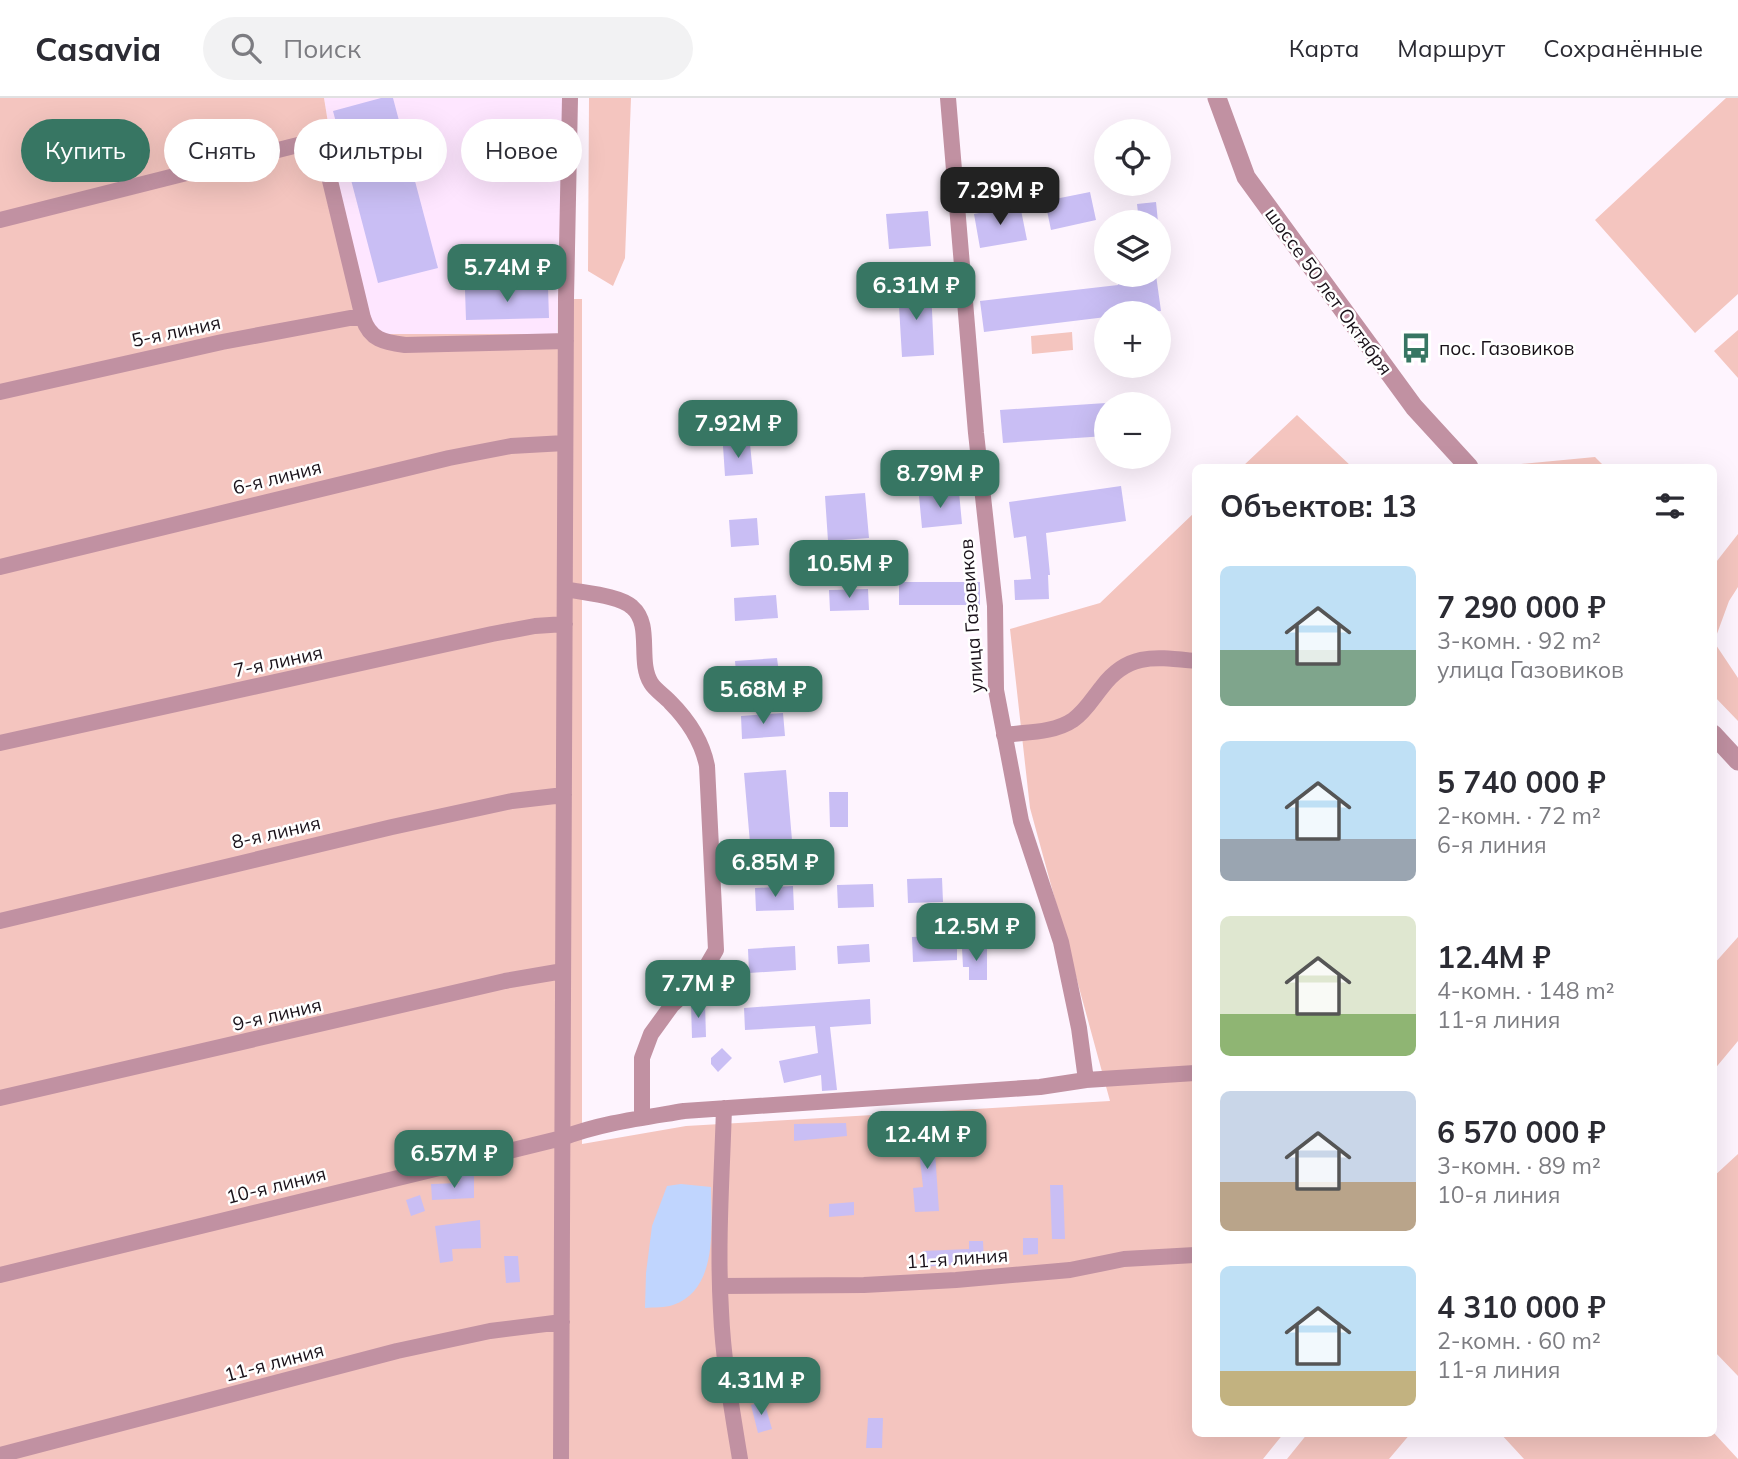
<!DOCTYPE html>
<html lang="ru">
<head>
<meta charset="utf-8">
<style>
  body { margin:0; font-family:Mulish,sans-serif; background:#f2f2f3; color:#2b2b33; height:100vh; display:flex; flex-direction:column; font-size:26px; white-space:nowrap }
  * { box-sizing:border-box; margin:0 }
  p { font-size:23px; color:#7c7c81 }
  .icon { flex:none; width:38px; height:38px; fill:none; stroke:currentColor; stroke-width:2; stroke-linecap:round; stroke-linejoin:round }
  .map { position:relative; flex:1; overflow:hidden }
  .sheet { position:absolute; left:1192px; top:366px; width:525px; height:973px; display:flex; flex-direction:column; background:#fff; border-radius:10px; box-shadow:0 7px 28px #0002 }
  .sheet>* { flex:none }
  .hud { position:absolute; left:21px; top:21px; width:665px; height:63px; display:flex; gap:14px }
  .tools { position:absolute; left:1094px; top:21px; display:grid; gap:14px }
  .tools a { display:grid; place-items:center; width:77px; height:77px; border-radius:50%; background:#fff; box-shadow:0 7px 28px #0002; font-size:35px }
  .price { position:absolute; translate:-50% -60px; padding:0 16px; border-radius:14px; background:#377663; color:#fff; font-size:23px; line-height:46px; filter:drop-shadow(0 2px 4px #0008) }
  .price::after { content:''; position:absolute; left:50%; top:42px; width:21px; height:16px; margin-left:-10px; background:inherit; clip-path:polygon(0 0,100% 0,50% 100%) }
  .price.current { background:#222; color:#fff }
  ul { padding:0; list-style:none }
  li { display:flex; align-items:center; gap:21px; height:175px; padding:0 28px }
  li span { display:grid; place-items:center; flex:none; width:196px; height:140px; border-radius:10px; color:#555 }
  li>.icon { margin-inline-start:auto }
  span .icon { width:84px; height:84px; fill:#fffc; stroke-width:1 }
  li b { font-size:30px }
  h2 { display:flex; justify-content:space-between; align-items:center; height:84px; padding:0 28px; font-size:30px }
  .chip { padding:0 24px; border-radius:32px; background:#fff; box-shadow:0 7px 28px #0002; font-size:24px; line-height:63px }
  .chip.current { background:#377663; color:#fff }
  header { display:flex; align-items:center; gap:42px; box-sizing:border-box; height:98px; padding:0 35px; background:#fff; border-bottom:2px solid #e1e1e2 }
  header strong { font-size:33px }
  nav { display:flex; gap:38px; margin-inline-start:auto; font-size:24px }
  .search { width:490px; height:63px; background:#f2f2f3; display:flex; align-items:center; gap:18px; box-sizing:border-box; padding:0 24px; border-radius:38px; color:#7c7c81; font-size:26px }
  .map>svg:first-child { display:block }
  .built { fill:#fee6ff }
  .green { fill:#f4c5bf }
  .water { fill:#c0d5fe }
  .building { fill:#c9bef4 }
  .lines { fill:none; stroke-linecap:round; stroke-linejoin:round }
  .minor { stroke:#c191a2; stroke-width:16 }
  .tertiary { stroke:#c191a2; stroke-width:19 }
  .labels { text-anchor:middle; stroke-width:5; stroke-linejoin:round; paint-order:stroke }
  .street-label { font-size:19px; fill:#191119; stroke:#fff }
  .poi-label { font-size:19px; fill:#191119; stroke:#fff; text-anchor:start }
</style>
</head>
<body>
<header>
<strong>Casavia</strong>
<div class="search"><svg class="icon" aria-label="search" viewBox="0 0 24 24"><circle cx="10" cy="10" r="6"/><path d="M15 15l6 6"/></svg>Поиск</div>
<nav><a>Карта</a><a>Маршрут</a><a>Сохранённые</a></nav>
</header>
<div class="map">
<svg width="1738" height="1361" viewBox="0 0 1738 1361">
  <rect width="100%" height="100%" fill="#fef4fe"/>
  <!-- built -->
  <path class="built" d="M324 0H563L557 236H362Z"/>
  <!-- green -->
  <path class="green" d="M0 0H324L362 236H565L566 201H582V1046L686 1028 1110 1003 1030 710 1010 531 1100 505 1195 414V1335H1284L1263 1361H0Z
    M589 0H631L625 160 613 188 588 173Z
    M1726 0H1738V196L1695 235 1595 122Z
    M1738 232V280L1714 253Z
    M1072 234 1073 252 1032 256 1031 238Z
    M1297 317 1352 369H1242Z
    M1595 359 1605 369 1501 368Z
    M1738 436V489L1729 503 1714 544 1738 580V623L1713 597V468Z
    M1738 839V943L1713 973V867Z
    M1738 1056V1278L1713 1252V1079Z
    M1713 1334 1738 1361H1524L1500 1335Z
    M1308 1335H1411L1389 1361H1287Z"/>
  <!-- water -->
  <path class="water" d="M681 1086 711 1089C711 1128 719 1191 673 1207 665 1210 654 1209 645 1210L646 1175 652 1128 667 1088Z"/>
  <!-- building -->
  <path class="building" d="M381 0H393L438 170 378 185 333 13Z
    M1090 94 1096 122 1051 132 1045 103Z
    M1156 104 1158 124H1139L1137 106Z
    M1020 107 1027 142 980 150 974 116Z
    M928 113 931 148 889 151 886 116Z
    M1117 177H1156L1161 213 1106 215V219L984 234 980 203 1118 187Z
    M548 189 549 220 466 222 465 192Z
    M931 190 934 257 902 259 898 191Z
    M1106 305V338L1003 345 1000 312Z
    M750 346 753 376 725 378 723 348Z
    M1121 388 1126 423 1046 435 1050 477H1048L1049 501 1015 502 1014 482 1031 481 1026 438 1014 440 1009 404Z
    M959 394 962 426 922 430 919 398Z
    M865 395 869 440 828 443 825 398Z
    M757 420 759 447 731 449 729 422Z
    M899 484H980V507H899Z
    M868 491 869 512 830 513 829 492Z
    M776 497 778 520 735 523 734 500Z
    M777 560 780 583 737 586 735 563Z
    M783 615 785 638 742 641 741 618Z
    M786 672 792 742 750 745 744 675Z
    M829 694H848V729H830Z
    M942 780 943 804 908 805 907 781Z
    M873 786 874 809 838 810 837 787Z
    M793 788 794 812 756 813 755 790Z
    M957 837V862L913 864 912 839Z
    M869 846 870 864 838 866 837 848Z
    M795 848 796 872 749 875 748 851Z
    M987 849V882H969V869H963L962 850Z
    M870 901 871 926 830 929 837 992 822 993 821 977 784 985 779 963 818 955 815 928 745 932 744 910Z
    M705 905 706 939 692 940 691 906Z
    M722 950 732 960 718 974 711 966V960Z
    M933 1024 939 1113 915 1114 913 1090 923 1089 916 1025Z
    M846 1025 847 1038 794 1043V1026Z
    M888 1026 889 1047H876L875 1027Z
    M459 1078H474V1100L432 1102 431 1086 459 1085Z
    M1050 1087H1063L1065 1141H1052Z
    M420 1097 425 1113 411 1118 406 1102Z
    M854 1104V1117L829 1119V1106Z
    M480 1122 481 1150 452 1151 453 1163 440 1165 435 1128Z
    M1023 1140H1038V1156L1023 1157Z
    M969 1143H983L984 1164 924 1169 923 1153 969 1151Z
    M504 1158H518L520 1184 506 1185Z
    M766 1270H782V1289H766Z
    M764 1303 772 1331 758 1335 751 1307Z
    M868 1320H883L882 1350H866Z"/>
  <g class="lines">
    <!-- minor -->
    <path class="minor" d="M948 0 976 335 995 508 996 592 1021 723 1061 844 1079 930 1086 982
      M0 122 298 47C314 48 319 52 326 66L363 220C370 242 384 244 405 247L566 243
      M0 294 222 244 350 220H363
      M0 469 449 360 511 348 565 345
      M565 491C583 495 619 497 632 509 653 527 637 563 651 585 655 592 665 598 670 604 688 622 702 643 707 668L716 852 698 883 672 907 651 936 642 960V1020
      M1004 637C1026 634 1054 635 1073 622 1085 614 1093 600 1102 589 1128 554 1156 559 1195 563
      M0 645 492 536 535 528 565 526
      M0 823 392 729 512 703 564 697
      M0 1000 505 883 563 873
      M724 1010C722 1077 717 1145 721 1213 723 1262 732 1312 740 1361
      M0 1177 562 1040C601 1025 642 1020 684 1013L1040 989 1086 982 1195 975
      M720 1188 864 1187 956 1182 1070 1172 1124 1161 1195 1157
      M0 1357 397 1253 490 1233 562 1224
      M561 1361 566 201 570 0"/>
    <!-- tertiary -->
    <path class="tertiary" d="M1217 0 1246 79 1414 309 1469 369
      M1713 636 1738 663"/>
  </g>
  <!-- icons -->
  <defs>
    <g id="bus-bare" transform="scale(2.415)"><path d="M-5-6H5V4H4V6H2V4H-2V6H-4V4H-5ZM-3.5-4V0h7V-4ZM-3.5 1.2v1.5H-2V1.2ZM2 1.2v1.5H3.5V1.2Z" fill="#377663" stroke="#fff" stroke-width="2.5" paint-order="stroke"/></g>
  </defs>
  <g fill-rule="evenodd">
    <use href="#bus-bare" x="1416" y="250"/>
  </g>
  <g class="labels">
    <!-- street labels -->
    <g class="street-label">
      <text transform="translate(1329 193) rotate(54)" y="7">шоссе 50 лет Октября</text>
      <text transform="translate(176 233) rotate(-12)" y="7">5-я линия</text>
      <text transform="translate(277 379) rotate(-14)" y="7">6-я линия</text>
      <text transform="translate(971 518) rotate(-94)" y="7">улица Газовиков</text>
      <text transform="translate(278 563) rotate(-12)" y="7">7-я линия</text>
      <text transform="translate(276 734) rotate(-13)" y="7">8-я линия</text>
      <text transform="translate(277 916) rotate(-13)" y="7">9-я линия</text>
      <text transform="translate(276 1087) rotate(-14)" y="7">10-я линия</text>
      <text transform="translate(957 1160) rotate(-4)" y="7">11-я линия</text>
      <text transform="translate(274 1264) rotate(-15)" y="7">11-я линия</text>
    </g>
    <!-- poi labels -->
    <g class="poi-label">
      <text x="1439" y="257">пос. Газовиков</text>
    </g>
  </g>
</svg>
<div class="tools">
<a><svg class="icon" aria-label="locate" viewBox="0 0 24 24"><circle cx="12" cy="12" r="6"/><path d="M12 2v4M12 18v4M2 12h4M18 12h4"/></svg></a>
<a><svg class="icon" aria-label="layers" viewBox="0 0 24 24"><path d="M12 4l9 5-9 5-9-5zM3 14l9 5 9-5"/></svg></a>
<a>+</a>
<a>−</a>
</div>
<b class="price current" style="left:1000px;top:129px">7.29M ₽</b>
<b class="price" style="left:507px;top:206px">5.74M ₽</b>
<b class="price" style="left:916px;top:224px">6.31M ₽</b>
<b class="price" style="left:738px;top:362px">7.92M ₽</b>
<b class="price" style="left:940px;top:412px">8.79M ₽</b>
<b class="price" style="left:849px;top:502px">10.5M ₽</b>
<b class="price" style="left:763px;top:628px">5.68M ₽</b>
<b class="price" style="left:775px;top:801px">6.85M ₽</b>
<b class="price" style="left:976px;top:865px">12.5M ₽</b>
<b class="price" style="left:698px;top:922px">7.7M ₽</b>
<b class="price" style="left:927px;top:1073px">12.4M ₽</b>
<b class="price" style="left:454px;top:1092px">6.57M ₽</b>
<b class="price" style="left:761px;top:1319px">4.31M ₽</b>
<div class="hud">
<a class="chip current">Купить</a>
<a class="chip">Снять</a>
<a class="chip">Фильтры</a>
<a class="chip">Новое</a>
</div>
<section class="sheet">
<h2>Объектов: 13<svg class="icon" aria-label="filters" viewBox="0 0 24 24"><path d="M4 7h16M4 17h16"/><circle cx="9" cy="7" r="2"/><circle cx="15" cy="17" r="2"/></svg></h2>
<ul>
<li><span style="background:linear-gradient(#bfe0f5 60%,#7fa58c 0)"><svg class="icon" aria-label="home" viewBox="0 0 24 24"><path d="M3 11l9-7 9 7M6 9v11h12V9"/></svg></span><div><b>7 290 000 ₽</b><p>3-комн. · 92 m²</p><p>улица Газовиков</p></div></li>
<li><span style="background:linear-gradient(#bfe0f5 70%,#9aa5b1 0)"><svg class="icon" aria-label="home" viewBox="0 0 24 24"><path d="M3 11l9-7 9 7M6 9v11h12V9"/></svg></span><div><b>5 740 000 ₽</b><p>2-комн. · 72 m²</p><p>6-я линия</p></div></li>
<li><span style="background:linear-gradient(#dfe7d0 70%,#8fb573 0)"><svg class="icon" aria-label="home" viewBox="0 0 24 24"><path d="M3 11l9-7 9 7M6 9v11h12V9"/></svg></span><div><b>12.4M ₽</b><p>4-комн. · 148 m²</p><p>11-я линия</p></div></li>
<li><span style="background:linear-gradient(#c9d6e8 65%,#b9a48a 0)"><svg class="icon" aria-label="home" viewBox="0 0 24 24"><path d="M3 11l9-7 9 7M6 9v11h12V9"/></svg></span><div><b>6 570 000 ₽</b><p>3-комн. · 89 m²</p><p>10-я линия</p></div></li>
<li><span style="background:linear-gradient(#bfe0f5 75%,#c2b280 0)"><svg class="icon" aria-label="home" viewBox="0 0 24 24"><path d="M3 11l9-7 9 7M6 9v11h12V9"/></svg></span><div><b>4 310 000 ₽</b><p>2-комн. · 60 m²</p><p>11-я линия</p></div></li>
</ul>
</section>
</div>
</body>
</html>
